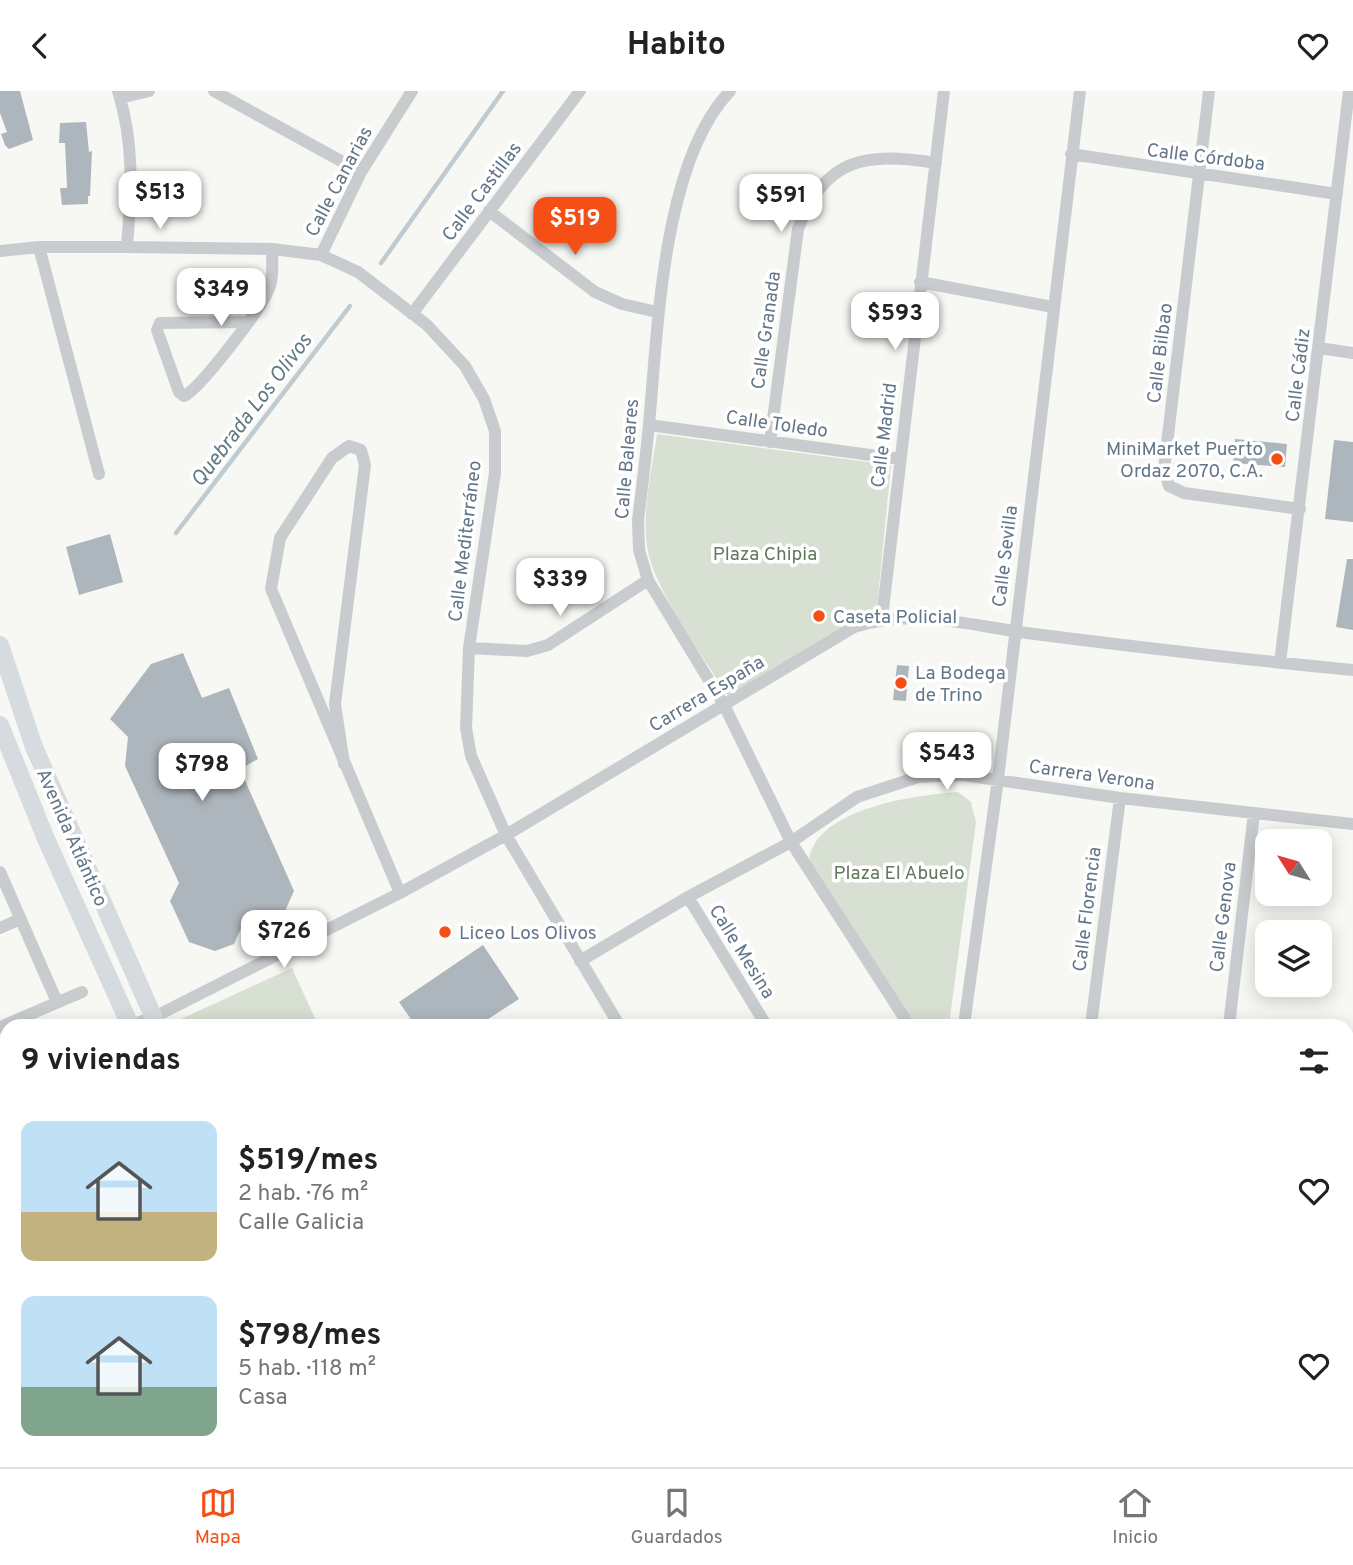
<!DOCTYPE html>
<html lang="es">
<head>
<meta charset="utf-8">
<style>
  body { margin:0; font-family:Overpass,sans-serif; background:#f6f6f6; color:#222; height:100vh; display:flex; flex-direction:column; font-size:26px; white-space:nowrap }
  * { box-sizing:border-box; margin:0 }
  p { font-size:23px; color:#767676 }
  .icon { flex:none; width:38px; height:38px; fill:none; stroke:currentColor; stroke-width:2; stroke-linecap:round; stroke-linejoin:round }
  .map { position:relative; flex:1; overflow:hidden }
  .sheet { position:absolute; left:0px; top:928px; width:1354px; height:450px; display:flex; flex-direction:column; background:#fff; border-radius:21px 21px 0 0; box-shadow:0 4px 18px #0003 }
  .sheet>* { flex:none }
  .needle { width:46px; rotate:307deg }
  .fabs { position:absolute; left:1255px; top:738px; display:grid; gap:14px }
  .fabs a { display:grid; place-items:center; width:77px; height:77px; border-radius:14px; background:#fff; box-shadow:0 4px 18px #0003; font-size:35px }
  .price { position:absolute; translate:-50% -60px; padding:0 16px; border-radius:14px; background:#fff; color:#222; font-size:23px; line-height:46px; filter:drop-shadow(0 2px 4px #0008) }
  .price::after { content:''; position:absolute; left:50%; top:42px; width:21px; height:16px; margin-left:-10px; background:inherit; clip-path:polygon(0 0,100% 0,50% 100%) }
  .price.selected { background:#f54f16; color:#fff }
  ul { padding:0; list-style:none }
  li { display:flex; align-items:center; gap:21px; height:175px; padding:0 21px }
  li span { display:grid; place-items:center; flex:none; width:196px; height:140px; border-radius:14px; color:#555 }
  li>.icon { margin-inline-start:auto }
  span .icon { width:84px; height:84px; fill:#fffc; stroke-width:1 }
  li b { font-size:30px }
  h2 { display:flex; justify-content:space-between; align-items:center; height:84px; padding:0 21px; font-size:30px }
  header { display:flex; justify-content:space-between; align-items:center; height:91px; padding:0 21px; background:#fff; font-size:32px; font-weight:700 }
  .tab-bar { display:flex; justify-content:space-around; align-items:center; height:98px; border-top:2px solid #e0e0e0; background:#fff; font-size:19px; color:#767676 }
  .tab-bar a { display:grid; justify-items:center; gap:4px }
  .tab-bar .selected { color:#f54f16 }
  .map>svg:first-child { display:block }
  .green { fill:#d8e0d4 }
  .lines { fill:none; stroke-linecap:round; stroke-linejoin:round }
  .stream { stroke:#bfcbd0; stroke-width:4.5 }
  .building { fill:#aeb6bd }
  .minor { stroke:#c9cccf; stroke-width:12 }
  .tertiary { stroke:#c9cccf; stroke-width:16 }
  .secondary { stroke:#d6dbe0; stroke-width:18 }
  .poi-dot { fill:#f54f16; stroke:#fff; stroke-width:2.5 }
  .labels { text-anchor:middle; stroke-width:7; stroke-linejoin:round; paint-order:stroke }
  .street-label { font-size:19px; fill:#637688; stroke:#fff }
  .poi-label { font-size:19px; fill:#637688; stroke:#fff; text-anchor:start }
  .park-label { font-size:19px; fill:#63795e; stroke:#fff }
  .water-label { font-size:21px; font-style:italic; fill:#5f7984; stroke:#fff }
</style>
</head>
<body>
<header><svg class="icon" aria-label="back" viewBox="0 0 24 24"><path d="M15 5l-7 7 7 7"/></svg>Habito<svg class="icon" aria-label="heart" viewBox="0 0 24 24"><path d="M12 20l-8-8c-3-5 5-10 8-4 3-6 11-1 8 4z"/></svg></header>
<div class="map">
<svg width="1353" height="1376" viewBox="0 0 1353 1376">
  <rect width="100%" height="100%" fill="#f7f7f3"/>
  <!-- green -->
  <path class="green" d="M657 343 891 374 877 517 728 605C704 566 653 498 647 455 642 419 652 379 657 343Z
    M958 701 971 711 976 731 949 934H916L809 769C816 717 916 704 958 701Z
    M292 877 318 934H168Z"/>
  <g class="lines">
    <!-- stream -->
    <path class="stream" d="M381 172 503 0
      M176 442 350 215"/>
  </g>
  <!-- building -->
  <path class="building" d="M0 0H20L33 49 9 58 5 54 1 43 7 41 0 22Z
    M86 31 89 61 92 60 90 105H88V113L62 114 60 97H67L65 52H59L60 32Z
    M1235 348 1287 353 1285 376 1233 372Z
    M1334 349 1353 351V431L1325 428Z
    M110 443 123 491 79 504 66 456Z
    M1347 468H1353V539L1336 536Z
    M183 562 202 607 229 597 258 668 240 678 294 800 285 820 243 833 234 853 215 860 189 851 170 810 179 792 125 675 128 646 110 628 151 573Z
    M897 574 909 575 906 610 893 609Z
    M483 854 519 908 479 934H415L399 911Z"/>
  <g class="lines">
    <!-- minor -->
    <path class="minor" d="M118 0C135 55 131 100 127 156
      M214 0 361 81
      M730 0C662 71 658 238 649 333 646 365 642 397 638 429L639 459 648 489 724 614 791 751 909 934
      M1209 0 1164 378 1169 395 1184 402 1300 418
      M120 7 149 0
      M1071 63 1337 103
      M489 120 595 201 622 213 657 221
      M39 156 99 383
      M0 160 39 156H127L272 158 321 164 358 181 427 234 465 275 484 308 495 340V382L469 557 466 637 471 665 506 744 619 934
      M321 164 361 81 412 0
      M920 191 1053 216
      M412 223 580 0
      M246 231 160 232 157 239 179 301 184 305C199 299 259 220 267 202 274 189 272 173 272 158
      M1319 257 1353 262
      M649 334 900 368
      M770 351 798 138C824 66 867 61 936 72
      M882 527 944 0
      M469 557 527 560 548 554 648 489
      M1280 572 1349 0
      M344 673 335 613 365 374 361 359 349 355 332 367 280 447 271 498 400 802
      M0 781 57 911
      M688 806 766 934
      M0 837 20 828
      M580 870 688 806 791 751 857 706 918 686 963 684 1120 707 1353 733
      M131 934 154 926 400 802 506 744 854 536C918 515 977 537 1042 544 1145 557 1249 569 1353 579
      M964 934 998 688 1080 0
      M1091 934 1120 707
      M1229 934 1254 722
      M0 936 82 901
      M0 990 7 987
      M1348 1046H1353
      M0 1154 7 1151
      M1348 1165 1353 1117
      M105 1370 112 1376
      M1145 1370 1181 1376
      M74 1376 79 1370
      M682 1376 683 1370
      M754 1376 755 1370
      M1081 1376V1370
      M1323 1376 1324 1370"/>
    <!-- tertiary -->
    <path class="tertiary" d="M979 1370 985 1376
      M272 1376 283 1370"/>
    <!-- secondary -->
    <path class="secondary" d="M0 554 34 656 157 934
      M0 634 46 748 130 934
      M320 1370 323 1376
      M347 1370 350 1376"/>
  </g>
  <!-- markers -->
  <g class="poi-dot">
    <circle cx="1277" cy="368" r="7"/>
    <circle cx="819" cy="525" r="7"/>
    <circle cx="901" cy="592" r="7"/>
    <circle cx="445" cy="841" r="7"/>
  </g>
  <g class="labels">
    <!-- street labels -->
    <g class="street-label">
      <text transform="translate(1206 65) rotate(7)" y="7">Calle Córdoba</text>
      <text transform="translate(338 90) rotate(-62)" y="7">Calle Canarias</text>
      <text transform="translate(481 100) rotate(-53)" y="7">Calle Castillas</text>
      <text transform="translate(765 239) rotate(-82)" y="7">Calle Granada</text>
      <text transform="translate(1159 262) rotate(-83)" y="7">Calle Bilbao</text>
      <text transform="translate(1297 284) rotate(-83)" y="7">Calle Cádiz</text>
      <text transform="translate(777 332) rotate(8)" y="7">Calle Toledo</text>
      <text transform="translate(883 344) rotate(-83)" y="7">Calle Madrid</text>
      <text transform="translate(626 368) rotate(-85)" y="7">Calle Baleares</text>
      <text transform="translate(464 450) rotate(-83)" y="7">Calle Mediterráneo</text>
      <text transform="translate(1004 465) rotate(-83)" y="7">Calle Sevilla</text>
      <text transform="translate(706 602) rotate(-31)" y="7">Carrera España</text>
      <text transform="translate(1092 683) rotate(8)" y="7">Carrera Verona</text>
      <text transform="translate(73 746) rotate(66)" y="7">Avenida Atlántico</text>
      <text transform="translate(1086 818) rotate(-83)" y="7">Calle Florencia</text>
      <text transform="translate(1222 826) rotate(-83)" y="7">Calle Genova</text>
      <text transform="translate(743 860) rotate(58)" y="7">Calle Mesina</text>
    </g>
    <!-- poi labels -->
    <g class="poi-label">
      <text x="1263" y="364" text-anchor="end">MiniMarket Puerto<tspan x="1263" dy="22">Ordaz 2070, C.A.</tspan></text>
      <text x="833" y="532">Caseta Policial</text>
      <text x="915" y="588">La Bodega<tspan x="915" dy="22">de Trino</tspan></text>
      <text x="459" y="848">Liceo Los Olivos</text>
    </g>
    <!-- park labels -->
    <g class="park-label">
      <text x="765" y="469">Plaza Chipia</text>
      <text x="899" y="788">Plaza El Abuelo</text>
    </g>
    <!-- water labels -->
    <g class="water-label">
      <text transform="translate(251 319) rotate(-53)" y="7">Quebrada Los Olivos</text>
    </g>
  </g>
</svg>
<div class="fabs">
<a><svg class="needle" viewBox="-14 -14 28 28"><path d="M0-13l5 13h-10z" fill="#e53935"/><path d="M0 13l5-13h-10z" fill="#767676"/></svg></a>
<a><svg class="icon" aria-label="layers" viewBox="0 0 24 24"><path d="M12 4l9 5-9 5-9-5zM3 14l9 5 9-5"/></svg></a>
</div>
<b class="price" style="left:160px;top:140px">$513</b>
<b class="price" style="left:781px;top:143px">$591</b>
<b class="price selected" style="left:575px;top:166px">$519</b>
<b class="price" style="left:221px;top:237px">$349</b>
<b class="price" style="left:895px;top:261px">$593</b>
<b class="price" style="left:560px;top:527px">$339</b>
<b class="price" style="left:947px;top:701px">$543</b>
<b class="price" style="left:202px;top:712px">$798</b>
<b class="price" style="left:284px;top:879px">$726</b>
<section class="sheet">
<h2>9 viviendas<svg class="icon" aria-label="filters" viewBox="0 0 24 24"><path d="M4 7h16M4 17h16"/><circle cx="9" cy="7" r="2"/><circle cx="15" cy="17" r="2"/></svg></h2>
<ul>
<li><span style="background:linear-gradient(#bfe0f5 65%,#c2b280 0)"><svg class="icon" aria-label="home" viewBox="0 0 24 24"><path d="M3 11l9-7 9 7M6 9v11h12V9"/></svg></span><div><b>$519/mes</b><p>2 hab. · 76 m²</p><p>Calle Galicia</p></div><svg class="icon" aria-label="heart" viewBox="0 0 24 24"><path d="M12 20l-8-8c-3-5 5-10 8-4 3-6 11-1 8 4z"/></svg></li>
<li><span style="background:linear-gradient(#bfe0f5 65%,#7fa58c 0)"><svg class="icon" aria-label="home" viewBox="0 0 24 24"><path d="M3 11l9-7 9 7M6 9v11h12V9"/></svg></span><div><b>$798/mes</b><p>5 hab. · 118 m²</p><p>Casa</p></div><svg class="icon" aria-label="heart" viewBox="0 0 24 24"><path d="M12 20l-8-8c-3-5 5-10 8-4 3-6 11-1 8 4z"/></svg></li>
</ul>
</section>
</div>
<nav class="tab-bar">
<a class="selected"><svg class="icon" aria-label="map" viewBox="0 0 24 24"><path d="M3 6l6-2 6 2 6-2v14l-6 2-6-2-6 2zM9 4v14M15 6v14"/></svg>Mapa</a>
<a><svg class="icon" aria-label="saved" viewBox="0 0 24 24"><path d="M7 4h10v16l-5-4-5 4z"/></svg>Guardados</a>
<a><svg class="icon" aria-label="home" viewBox="0 0 24 24"><path d="M3 11l9-7 9 7M6 9v11h12V9"/></svg>Inicio</a>
</nav>
</body>
</html>
